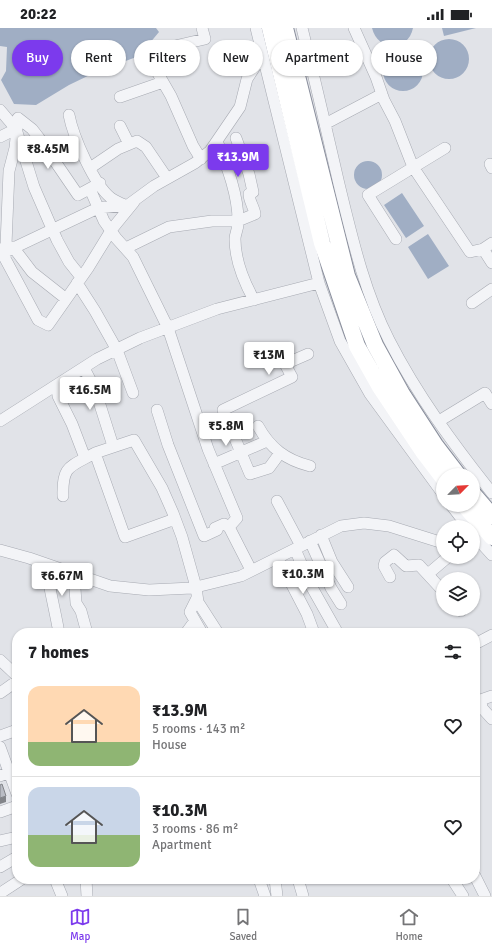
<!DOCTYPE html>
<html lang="en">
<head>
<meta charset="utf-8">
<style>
  body { margin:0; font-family:Signika,sans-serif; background:#f2f2f2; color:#202124; height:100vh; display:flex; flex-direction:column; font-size:15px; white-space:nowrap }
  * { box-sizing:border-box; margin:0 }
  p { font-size:13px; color:#757577 }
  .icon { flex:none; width:22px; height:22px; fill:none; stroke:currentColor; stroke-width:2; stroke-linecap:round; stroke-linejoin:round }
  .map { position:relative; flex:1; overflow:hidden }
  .panel { position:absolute; left:12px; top:600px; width:468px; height:256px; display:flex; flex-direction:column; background:#fff; border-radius:16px; box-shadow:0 1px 3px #0004 }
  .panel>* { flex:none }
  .banner { position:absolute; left:12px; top:12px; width:468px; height:36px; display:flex; gap:8px }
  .needle { width:26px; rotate:66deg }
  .buttons { position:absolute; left:436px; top:440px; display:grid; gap:8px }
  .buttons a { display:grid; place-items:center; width:44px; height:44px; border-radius:50%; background:#fff; box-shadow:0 1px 3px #0004; font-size:20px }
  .price { position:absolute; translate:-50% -34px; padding:0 9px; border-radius:4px; background:#fff; color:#222; font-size:13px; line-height:26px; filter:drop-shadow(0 1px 2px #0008) }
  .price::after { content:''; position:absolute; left:50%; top:24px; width:12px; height:9px; margin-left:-6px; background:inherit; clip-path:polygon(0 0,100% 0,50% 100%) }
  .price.current { background:#7c3aed; color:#fff }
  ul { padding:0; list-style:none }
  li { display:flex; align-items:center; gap:12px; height:100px; padding:0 16px }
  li+li { border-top:1px solid #e0e0e0 }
  li span { display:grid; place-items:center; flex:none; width:112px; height:80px; border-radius:12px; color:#555 }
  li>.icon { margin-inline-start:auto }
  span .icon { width:48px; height:48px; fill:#fffc; stroke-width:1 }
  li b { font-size:17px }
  h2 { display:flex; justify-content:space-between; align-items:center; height:48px; padding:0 16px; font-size:17px }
  .pill { padding:0 14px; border-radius:18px; background:#fff; box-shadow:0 1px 3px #0004; font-size:14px; line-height:36px }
  .pill.current { background:#7c3aed; color:#fff }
  .status { display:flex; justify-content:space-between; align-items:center; height:28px; padding:0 20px; background:#fff; direction:ltr }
  .status svg { height:11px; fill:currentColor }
  .menu { display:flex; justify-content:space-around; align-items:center; height:56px; border-top:1px solid #e0e0e0; background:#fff; font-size:11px; color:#757577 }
  .menu a { display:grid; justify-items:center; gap:2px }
  .menu .current { color:#7c3aed }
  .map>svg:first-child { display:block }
  .water { fill:#a0aec4 }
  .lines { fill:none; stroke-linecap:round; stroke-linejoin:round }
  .minor-casing { stroke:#a7aab2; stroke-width:12 }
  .highway-casing { stroke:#8a8f9d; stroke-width:18 }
  .minor { stroke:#f3f4f7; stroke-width:11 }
  .highway { stroke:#fff; stroke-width:16 }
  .shaded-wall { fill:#828489 }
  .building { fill:#b9bcc4; stroke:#828489 }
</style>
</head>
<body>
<div class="status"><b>20:22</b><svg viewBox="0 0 49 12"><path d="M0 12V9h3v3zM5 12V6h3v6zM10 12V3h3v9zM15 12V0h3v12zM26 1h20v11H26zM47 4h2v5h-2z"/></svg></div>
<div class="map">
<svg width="492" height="868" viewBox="0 0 492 868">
  <rect width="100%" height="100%" fill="#e1e3e8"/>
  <!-- water -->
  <path class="water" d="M0 0H156L159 4 139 28 96 44 69 57 36 77 14 76 1 52 6 43 7 19 0 18Z
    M372 0H413C408 24 378 24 372 0Z
    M442 0H476L444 8Z
    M429 31a20 20 0 1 1 40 0a20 20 0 1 1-40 0Z
    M383 43a20 20 0 1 1 40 0a20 20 0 1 1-40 0Z
    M354 147a14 14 0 1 1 28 0a14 14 0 1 1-28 0Z
    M402 165 424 198 406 210 384 177Z
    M428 206 449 238 428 251 408 219Z"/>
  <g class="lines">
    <!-- minor casing -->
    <g class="minor-casing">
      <path id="minor" d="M256 0 319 255 340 313 370 366 443 466
        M302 0C315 52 327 104 339 156 352 209 364 263 389 312 417 367 454 417 492 465
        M354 0 376 49 384 72 395 93 413 139 470 224 483 221 492 215
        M159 24 166 20 205 11 202 0
        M152 35 171 68 193 118 201 131
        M120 69 163 54
        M0 82 16 101 34 159 57 212 69 234 81 249
        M69 87C73 108 94 157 111 170 115 173 120 175 125 177
        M325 96 382 66
        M120 98 129 116
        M0 109 16 101
        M217 113C227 138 239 169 238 196 238 201 235 206 235 211 235 232 244 254 254 272
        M490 136 492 140
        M90 140 118 121 137 113 146 119 167 150
        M90 161 104 193 116 210 133 229 168 300 208 421 237 490 229 499 251 542
        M396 211 368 167 445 120
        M13 219 32 244 65 270
        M126 220 169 199 212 193H238L255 186C254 179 249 173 249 166L253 164 249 146 236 110
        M0 221 38 292 48 297 88 240 112 201 134 174
        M483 221 492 235
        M8 222 6 217 9 143 15 120 18 90 32 101 39 110 78 167 100 155
        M3 225 98 180 128 177 154 158 195 135 210 123 240 79 247 51 262 28
        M77 255 95 283 117 322 133 365
        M472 275 492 261
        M84 340 95 361 113 418
        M57 358 58 368 72 396 85 430
        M157 382 168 417 204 508 217 502 215 500 224 496 229 499
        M0 393 97 331 140 310 217 281 319 255
        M439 393 485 365 492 376
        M258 398C270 420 286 432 310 438
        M95 425 134 412 162 460 173 485 182 509 196 559 198 574 218 605
        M280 425 269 440 250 446 223 382 292 349 285 336 308 326
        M214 436 267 413
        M63 468C62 437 70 439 95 425L125 509 175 491
        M277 473 301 518
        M451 477 468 499
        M473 506 492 527
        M321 507 332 534 348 559
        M310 513 331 560 341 576
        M295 521 310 556 336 602
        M0 522 29 530 110 558 149 562 192 560 241 548 341 498 364 495 389 498 443 515
        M278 530 307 586 314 605
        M46 536C49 560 55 582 59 605
        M74 546 76 575 81 583 87 605
        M428 546 448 529
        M390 549 384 538 385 534 394 527 406 538 419 537 443 563
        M197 570 190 584 202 605
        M460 581 461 583
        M186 605 194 594
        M475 616 492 607
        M0 632 17 648
        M0 665 17 653
        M481 672 482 680 492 691
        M475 674 492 668
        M0 708 17 702
        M0 719 17 766
        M0 748 17 741
        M0 784 17 778
        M0 813 17 809
        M0 839 17 829
        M475 848 485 868
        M55 851 62 868
        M86 851 87 868
        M259 851 265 868
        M275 851 277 868
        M298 851 303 868
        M452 851 463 868
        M2 864 22 851"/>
    </g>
    <!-- highway casing -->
    <g class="highway-casing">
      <path id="highway" d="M270 0 322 215 357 318 380 359 424 425 443 450
        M285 0 347 248 375 317 402 366 435 417 458 447
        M473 466 492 488
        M464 477 492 509"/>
    </g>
    <!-- minor -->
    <use href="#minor" class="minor"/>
    <!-- highway -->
    <use href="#highway" class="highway"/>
  </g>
  <!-- shaded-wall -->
  <path class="shaded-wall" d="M6 768V774L0 776V770Z"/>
  <!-- building -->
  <path class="building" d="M2 756 6 768 0 770V757Z"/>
</svg>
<div class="buttons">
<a><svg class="needle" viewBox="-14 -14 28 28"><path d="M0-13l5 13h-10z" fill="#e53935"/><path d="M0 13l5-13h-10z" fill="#757577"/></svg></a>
<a><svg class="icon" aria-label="locate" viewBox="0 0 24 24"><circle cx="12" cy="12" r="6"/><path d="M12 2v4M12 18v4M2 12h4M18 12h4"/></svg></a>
<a><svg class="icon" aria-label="layers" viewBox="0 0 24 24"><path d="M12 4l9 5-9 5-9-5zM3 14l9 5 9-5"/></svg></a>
</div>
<b class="price" style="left:48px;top:142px">₹8.45M</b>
<b class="price current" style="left:238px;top:150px">₹13.9M</b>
<b class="price" style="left:269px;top:348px">₹13M</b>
<b class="price" style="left:90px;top:383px">₹16.5M</b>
<b class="price" style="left:226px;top:419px">₹5.8M</b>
<b class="price" style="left:303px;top:567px">₹10.3M</b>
<b class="price" style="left:62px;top:569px">₹6.67M</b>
<div class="banner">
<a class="pill current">Buy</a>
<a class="pill">Rent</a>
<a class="pill">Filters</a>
<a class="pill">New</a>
<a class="pill">Apartment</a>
<a class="pill">House</a>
</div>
<section class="panel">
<h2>7 homes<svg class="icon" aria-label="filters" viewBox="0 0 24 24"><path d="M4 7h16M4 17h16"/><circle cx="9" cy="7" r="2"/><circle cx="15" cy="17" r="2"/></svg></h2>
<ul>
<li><span style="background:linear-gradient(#ffd9b3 70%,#8fb573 0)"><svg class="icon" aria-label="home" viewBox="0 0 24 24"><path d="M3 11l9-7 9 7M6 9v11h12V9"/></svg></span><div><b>₹13.9M</b><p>5 rooms · 143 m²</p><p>House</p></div><svg class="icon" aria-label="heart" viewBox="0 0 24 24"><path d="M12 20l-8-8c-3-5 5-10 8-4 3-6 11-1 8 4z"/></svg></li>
<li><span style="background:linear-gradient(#c9d6e8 60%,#8fb573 0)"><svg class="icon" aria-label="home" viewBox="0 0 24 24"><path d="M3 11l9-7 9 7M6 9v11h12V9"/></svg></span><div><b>₹10.3M</b><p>3 rooms · 86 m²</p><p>Apartment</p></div><svg class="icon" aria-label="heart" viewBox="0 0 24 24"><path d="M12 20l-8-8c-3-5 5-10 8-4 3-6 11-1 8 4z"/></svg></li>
</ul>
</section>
</div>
<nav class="menu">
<a class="current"><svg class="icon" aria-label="map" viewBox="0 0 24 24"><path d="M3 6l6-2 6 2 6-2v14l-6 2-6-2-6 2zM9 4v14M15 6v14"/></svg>Map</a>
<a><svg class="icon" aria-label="saved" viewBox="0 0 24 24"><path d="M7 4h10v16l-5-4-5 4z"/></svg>Saved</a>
<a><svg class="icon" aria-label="home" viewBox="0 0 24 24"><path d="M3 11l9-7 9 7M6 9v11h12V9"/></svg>Home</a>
</nav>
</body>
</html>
